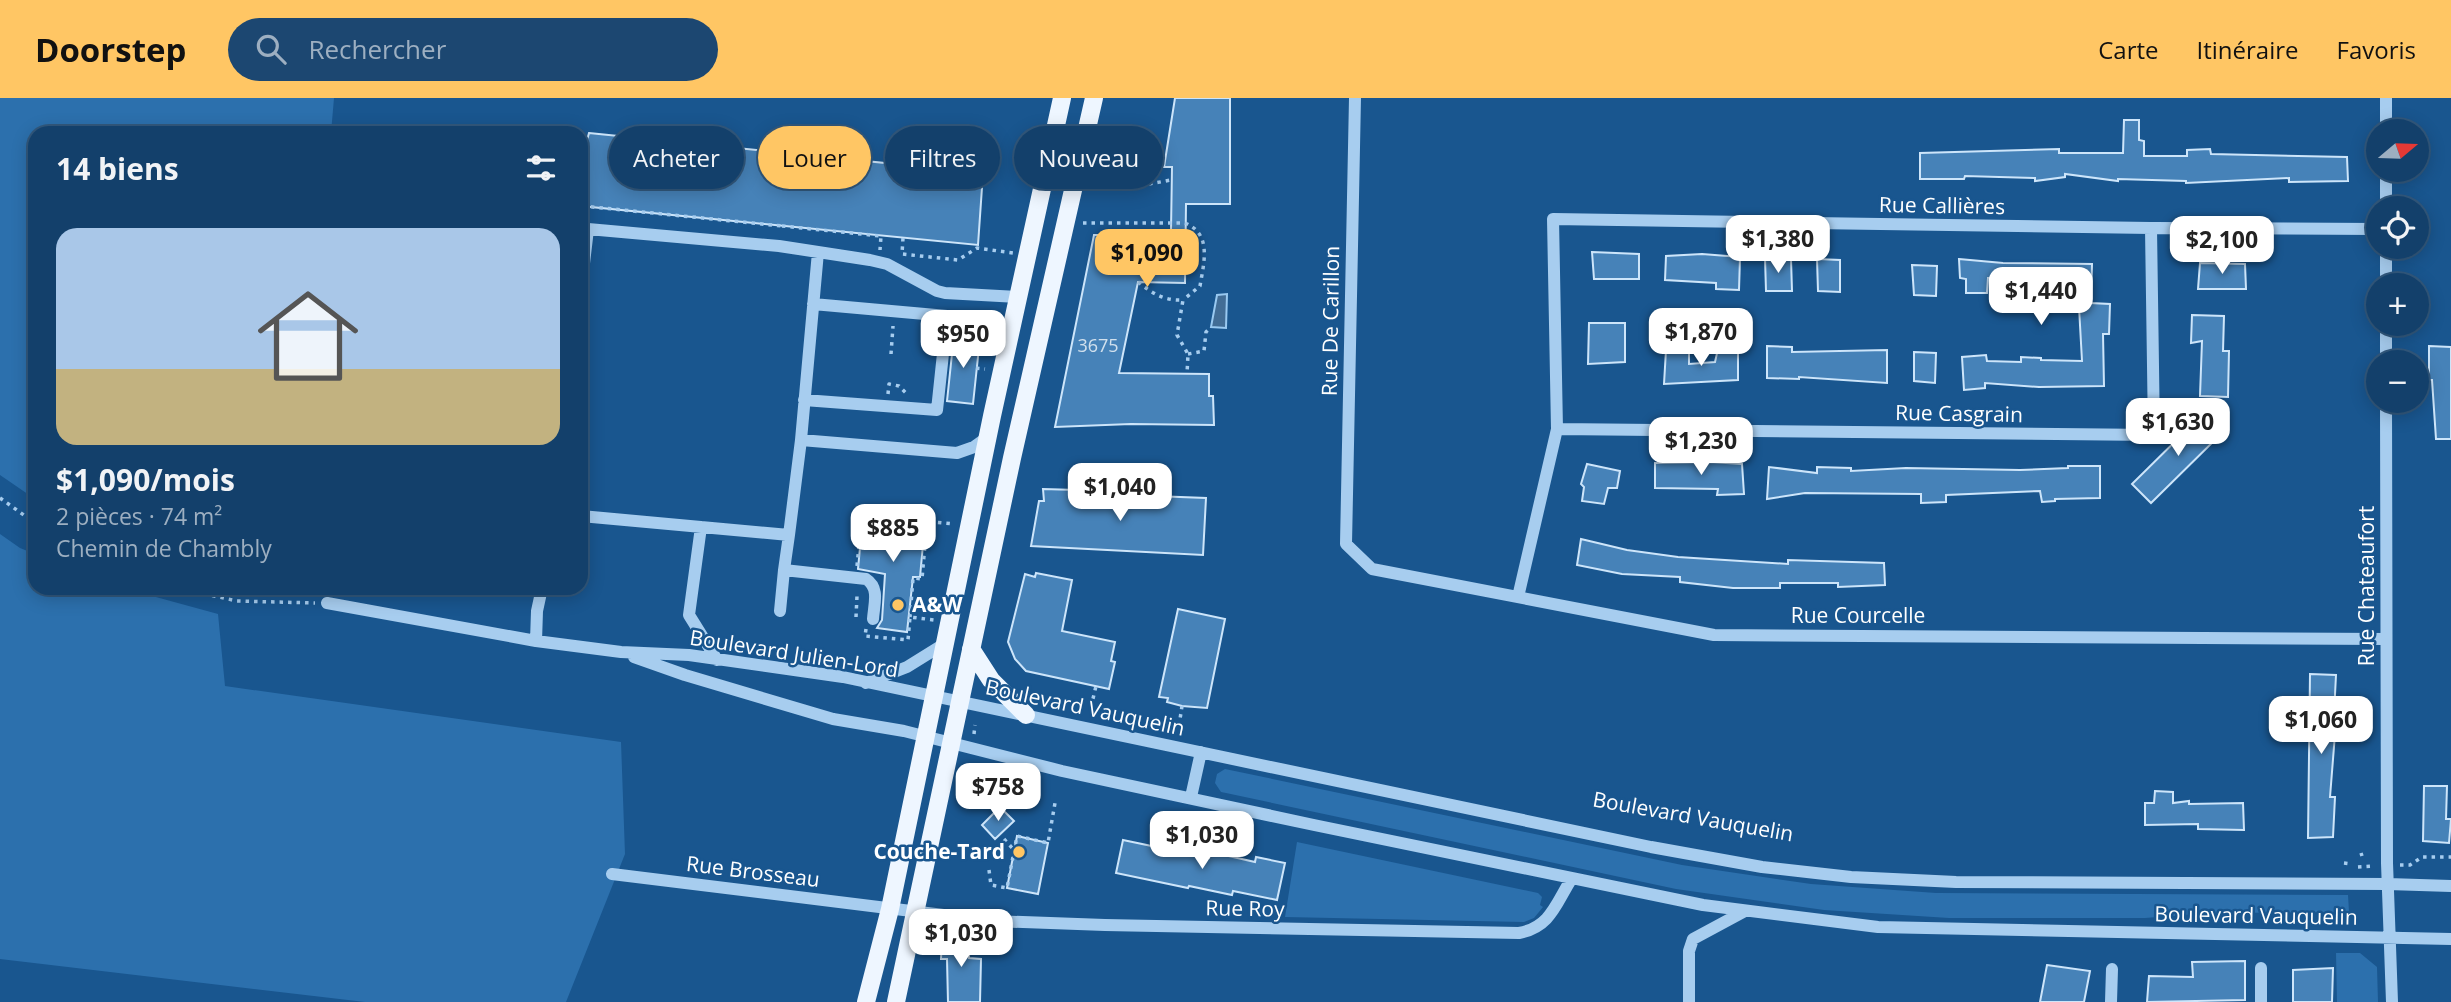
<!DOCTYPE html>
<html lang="fr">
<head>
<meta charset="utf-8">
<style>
  body { margin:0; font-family:"Open Sans",sans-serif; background:#1c4771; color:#f1f3f6; height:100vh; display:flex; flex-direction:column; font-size:26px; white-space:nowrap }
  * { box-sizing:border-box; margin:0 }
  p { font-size:23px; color:#9dafc1 }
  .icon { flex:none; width:38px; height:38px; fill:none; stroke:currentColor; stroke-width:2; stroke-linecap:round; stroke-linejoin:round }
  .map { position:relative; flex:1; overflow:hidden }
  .panel { position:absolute; left:28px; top:28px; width:560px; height:469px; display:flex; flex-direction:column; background:#13406b; border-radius:21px; box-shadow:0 4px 18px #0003,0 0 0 2px #32597e }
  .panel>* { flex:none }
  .banner { position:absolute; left:609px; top:28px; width:665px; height:63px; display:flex; gap:14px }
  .needle { width:46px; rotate:71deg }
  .fabs { position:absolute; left:2366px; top:21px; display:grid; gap:14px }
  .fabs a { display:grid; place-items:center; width:63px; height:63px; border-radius:50%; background:#13406b; box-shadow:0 4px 18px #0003,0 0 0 2px #32597e; font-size:35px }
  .price { position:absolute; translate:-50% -60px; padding:0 16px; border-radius:14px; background:#fff; color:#222; font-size:23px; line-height:46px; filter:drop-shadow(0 2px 4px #0008) }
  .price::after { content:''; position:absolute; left:50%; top:42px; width:21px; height:16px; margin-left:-10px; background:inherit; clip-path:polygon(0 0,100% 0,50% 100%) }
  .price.active { background:#ffc664; color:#111 }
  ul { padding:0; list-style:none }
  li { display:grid; align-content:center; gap:14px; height:371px; padding:0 28px }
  li span { display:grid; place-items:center; height:217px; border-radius:21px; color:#555 }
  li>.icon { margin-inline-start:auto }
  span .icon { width:126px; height:126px; fill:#fffc; stroke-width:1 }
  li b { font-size:30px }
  h2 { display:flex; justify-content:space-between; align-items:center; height:84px; padding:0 28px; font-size:30px }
  .tag { padding:0 24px; border-radius:32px; background:#13406b; box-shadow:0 4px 18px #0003,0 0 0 2px #32597e; font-size:24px; line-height:63px }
  .tag.active { background:#ffc664; color:#111 }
  header { display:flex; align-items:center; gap:42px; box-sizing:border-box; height:98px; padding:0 35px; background:#ffc664; color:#111 }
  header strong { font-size:33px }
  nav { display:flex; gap:38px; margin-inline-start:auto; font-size:24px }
  .search { width:490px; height:63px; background:#1c4771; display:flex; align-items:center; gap:18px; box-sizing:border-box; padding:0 24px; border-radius:38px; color:#9dafc1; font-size:26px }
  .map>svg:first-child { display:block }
  .green { fill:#2c70ad }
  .water { fill:#426d96; stroke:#99c9f1; stroke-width:2 }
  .building { fill:#4682b8; stroke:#cde5fa; stroke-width:2 }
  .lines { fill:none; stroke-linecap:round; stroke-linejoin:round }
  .path { stroke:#a7cdef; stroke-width:3.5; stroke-dasharray:3.5 5; stroke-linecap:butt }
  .minor { stroke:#a7cdef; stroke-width:12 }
  .major { stroke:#eef6ff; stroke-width:18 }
  .poi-dot { fill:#ffc664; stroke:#19568f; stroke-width:2.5 }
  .labels { text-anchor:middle; stroke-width:5; stroke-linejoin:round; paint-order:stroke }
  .number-label { font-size:18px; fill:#d1e0ed }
  .street-label { font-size:21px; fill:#fff; stroke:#19568f }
  .poi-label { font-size:21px; font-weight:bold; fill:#fff; stroke:#19568f; text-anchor:start }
</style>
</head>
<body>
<header>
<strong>Doorstep</strong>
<div class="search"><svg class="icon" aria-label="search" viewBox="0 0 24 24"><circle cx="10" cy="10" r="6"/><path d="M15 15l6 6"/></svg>Rechercher</div>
<nav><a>Carte</a><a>Itinéraire</a><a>Favoris</a></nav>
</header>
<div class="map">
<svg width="2451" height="904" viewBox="0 0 2451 904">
  <rect width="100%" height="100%" fill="#19568f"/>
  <!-- green -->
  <path class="green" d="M0 0H334L331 35H35V401L0 377Z
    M0 436 20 450 35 456V490H123L218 516 225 588 621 644 625 756 566 904H365L0 861Z
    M1225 671 1682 767 1811 786 1936 795 2348 797 2349 814 2209 815 2145 820H1949L1824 812 1676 791 1226 695 1221 694 1215 685 1217 676Z
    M1297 744 1538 795 1542 799 1540 807 1543 809 1534 820 1524 824 1285 819Z
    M2336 855H2360L2377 869 2378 904H2337Z"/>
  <!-- water -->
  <path class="water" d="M1227 196 1226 230 1211 229 1217 197Z"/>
  <!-- building -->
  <path class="building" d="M1175 0H1230V106H1186L1185 185 1138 184 1119 275 1209 276V298H1213L1214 327 1131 326 1055 329 1094 137H1119V133L1171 132 1172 69H1164Z
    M2124 22H2139V42L2144 43V58H2187V52L2210 51 2211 56 2347 59 2348 83 2289 84V80L2186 85V83L2118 81V83L2065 76V79L2035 83V80L1965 78 1964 81H1920V55L2059 51V55H2123Z
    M589 35 983 75 978 147 581 108V46H586Z
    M1592 154 1639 156V181H1594Z
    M1702 156 1740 159 1739 192 1716 191V185L1665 182 1666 158Z
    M1765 160 1791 161 1792 193H1766Z
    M1817 161 1840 162V194L1818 193Z
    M1959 161 2003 165 2092 166 2091 205 2110 206 2109 236H2103L2104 288 2039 289 1985 285V290L1964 292 1962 259 1986 257 1987 263 2021 264V259L2041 260V262L2082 263 2078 191 2038 190V193L2015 196V180H1988L1987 195H1966V181L1960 180Z
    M2200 165 2245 166 2246 191H2198Z
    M1912 167 1937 168 1936 198 1914 197Z
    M2192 217 2224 218 2223 253H2229L2228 299 2200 298 2202 243 2191 245Z
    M1589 225H1625V264L1588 266Z
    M954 237 980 240 973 306 947 303Z
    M1767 248 1792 249V254L1887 252V285L1799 279V281L1767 280Z
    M2429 248 2451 249V341H2436L2432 282H2429Z
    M1718 251H1738V282L1664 286 1666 252 1689 254V266L1715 264Z
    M1914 254 1936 255 1935 285 1914 283Z
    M2205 314 2224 333 2151 405 2132 386Z
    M1710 364 1742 366 1744 396 1717 397 1718 391 1655 390V365Z
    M1587 366 1620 373 1617 390H1608L1604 406 1582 403 1584 389 1581 386Z
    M2068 368H2100V400L2055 401V403L2042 404 2040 393 1946 397V404L1921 405V396L1805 395 1767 401 1769 369 1817 375V369L1851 370V373L1906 370 2020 372 2068 370Z
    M1043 391 1076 392 1075 395 1206 400 1203 457 1031 448 1039 403H1044Z
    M863 418 925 425 920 479H913L907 534 877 530 882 522 885 476 858 471Z
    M1581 441 1627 452 1678 459 1788 466V462L1884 465 1885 487 1838 489V485H1780V490H1733L1680 484V479L1622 476 1577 467Z
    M1036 475 1072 482 1062 533 1115 544 1111 563 1115 564 1109 591 1026 573 1015 561 1008 544 1025 476 1035 479Z
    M1178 511 1225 521 1207 610 1182 608 1167 604 1168 600 1159 599Z
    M2310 576 2336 577 2333 636H2335L2330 699H2335L2333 739 2308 740Z
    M2424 688H2447L2446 721H2451L2449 745 2423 743Z
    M2155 693 2173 694V705L2189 703V706L2243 705 2244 732 2198 731V726L2145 727V705H2154Z
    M1000 709 1014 723 995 741 982 727Z
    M1017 738 1048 745 1038 796 1007 790Z
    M1123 742 1209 760 1211 754 1255 764 1256 759 1285 765 1277 802 1233 793 1232 797 1189 788 1188 790 1116 775Z
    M950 834 970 835 969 860 981 861 980 904H948L947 861H941L942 841H949Z
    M2245 863V902L2147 904 2149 878 2193 879 2192 864Z
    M2047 867 2090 873 2084 904H2040Z
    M2333 870 2332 904H2293V872Z"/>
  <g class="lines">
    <!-- path -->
    <path class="path" d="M1149 86 1171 82
      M582 117 583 108 782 128
      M1083 125H1185C1212 136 1204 164 1200 188L1183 202
      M782 128 881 138 880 152
      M903 140 902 156 958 162 977 150 1013 155
      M1138 184C1152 195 1164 203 1183 202L1177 237 1188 256 1187 276
      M891 256 893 228
      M1188 256 1204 253 1206 234 1211 229
      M976 270 985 271
      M888 296 889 286 899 288 907 296
      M0 400 35 425
      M857 468 862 417 954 426
      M179 490 237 503 315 505
      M856 519 857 498 859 497
      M910 519 913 480 922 481 927 423
      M866 531 865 538 908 542 910 519 934 522
      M1091 609 1096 588
      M1179 628 1182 608
      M974 636 975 627
      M1004 741 1014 752
      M2361 755 2362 758
      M2344 765 2352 766
      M2400 767H2410L2422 759H2451
      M2358 769 2374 768
      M989 772 991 787 1007 790 1017 738 1048 745 1055 705"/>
    <!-- minor -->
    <path class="minor" d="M1355 0 1346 446 1372 471 1714 537 2386 541
      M2386 33V0
      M2386 110V72
      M2386 149V187
      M581 191 588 131 779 148 870 162 887 166 937 193 945 195 1018 199
      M2386 226V264
      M804 302 937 312 947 218 813 206
      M2386 303 2387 765 2392 904
      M1557 331 2154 337 2151 130
      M801 342 957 355 974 349 988 339
      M581 418 789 437 801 342 818 154
      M701 429 689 517 717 562
      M789 437 784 472 866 481C880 490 874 506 873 521
      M1518 499 1557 331 1553 121 2151 130 2378 131
      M327 505 536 543 621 554 689 557 843 579 1651 749 1762 769 1851 779 1956 784 2388 786 2451 788
      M780 513 784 472
      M536 543 537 513 542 490
      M634 559 685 577 833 621 904 633 1062 673 1314 727 1703 807 1878 829 2451 841
      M866 585 907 569 944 546
      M1191 699 1201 654
      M612 776 992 823 1105 827 1519 835C1551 829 1556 805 1572 780
      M1689 904V853L1693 841 1745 813
      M2111 904 2112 871
      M2261 904V870"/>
    <!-- major -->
    <path class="major" d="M971 551 991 582 1026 617
      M866 904 890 811 992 318 1062 0
      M896 904 1012 360 1094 0"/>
  </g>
  <!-- markers -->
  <g class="poi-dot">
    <circle cx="898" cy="507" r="7"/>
    <circle cx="1019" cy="754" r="7"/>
  </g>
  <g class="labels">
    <!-- number labels -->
    <g class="number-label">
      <text x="1098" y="254">3675</text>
    </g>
    <!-- street labels -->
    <g class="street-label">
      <text transform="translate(1942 108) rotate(1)" y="7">Rue Callières</text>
      <text transform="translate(1331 223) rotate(-89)" y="7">Rue De Carillon</text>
      <text transform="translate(1959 316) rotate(1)" y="7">Rue Casgrain</text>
      <text transform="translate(2367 488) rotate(-90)" y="7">Rue Chateaufort</text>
      <text x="1858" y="525">Rue Courcelle</text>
      <text transform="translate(794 556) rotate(9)" y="7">Boulevard Julien-Lord</text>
      <text transform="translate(1085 610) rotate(12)" y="7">Boulevard Vauquelin</text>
      <text transform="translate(1693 719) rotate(10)" y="7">Boulevard Vauquelin</text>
      <text transform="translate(753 774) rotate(7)" y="7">Rue Brosseau</text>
      <text transform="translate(1245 811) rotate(1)" y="7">Rue Roy</text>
      <text transform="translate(2256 818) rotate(1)" y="7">Boulevard Vauquelin</text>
    </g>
    <!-- poi labels -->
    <g class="poi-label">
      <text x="912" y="514">A&amp;W</text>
      <text x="1005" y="761" text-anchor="end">Couche-Tard</text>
    </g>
  </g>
</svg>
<div class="fabs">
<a><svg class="needle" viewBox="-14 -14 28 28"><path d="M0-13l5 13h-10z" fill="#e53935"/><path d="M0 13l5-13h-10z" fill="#9dafc1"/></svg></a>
<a><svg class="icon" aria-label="locate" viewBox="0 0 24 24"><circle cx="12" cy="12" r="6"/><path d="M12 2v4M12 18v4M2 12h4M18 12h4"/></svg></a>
<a>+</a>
<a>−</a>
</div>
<b class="price" style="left:1778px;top:177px">$1,380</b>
<b class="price" style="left:2222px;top:178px">$2,100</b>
<b class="price active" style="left:1147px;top:191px">$1,090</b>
<b class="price" style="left:2041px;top:229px">$1,440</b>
<b class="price" style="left:1701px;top:270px">$1,870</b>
<b class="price" style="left:963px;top:272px">$950</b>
<b class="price" style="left:2178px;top:360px">$1,630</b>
<b class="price" style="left:1701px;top:379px">$1,230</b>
<b class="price" style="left:1120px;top:425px">$1,040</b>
<b class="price" style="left:893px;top:466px">$885</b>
<b class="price" style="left:2321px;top:658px">$1,060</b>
<b class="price" style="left:998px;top:725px">$758</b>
<b class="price" style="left:1202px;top:773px">$1,030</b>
<b class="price" style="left:961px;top:871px">$1,030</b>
<div class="banner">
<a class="tag">Acheter</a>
<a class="tag active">Louer</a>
<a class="tag">Filtres</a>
<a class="tag">Nouveau</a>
</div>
<section class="panel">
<h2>14 biens<svg class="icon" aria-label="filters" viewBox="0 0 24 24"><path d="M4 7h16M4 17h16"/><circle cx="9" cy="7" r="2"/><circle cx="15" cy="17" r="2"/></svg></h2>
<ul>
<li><span style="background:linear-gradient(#a9c7e8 65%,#c2b280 0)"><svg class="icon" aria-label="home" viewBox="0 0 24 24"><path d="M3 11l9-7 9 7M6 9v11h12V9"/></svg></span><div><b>$1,090/mois</b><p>2 pièces · 74 m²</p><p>Chemin de Chambly</p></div></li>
</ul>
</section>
</div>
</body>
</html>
